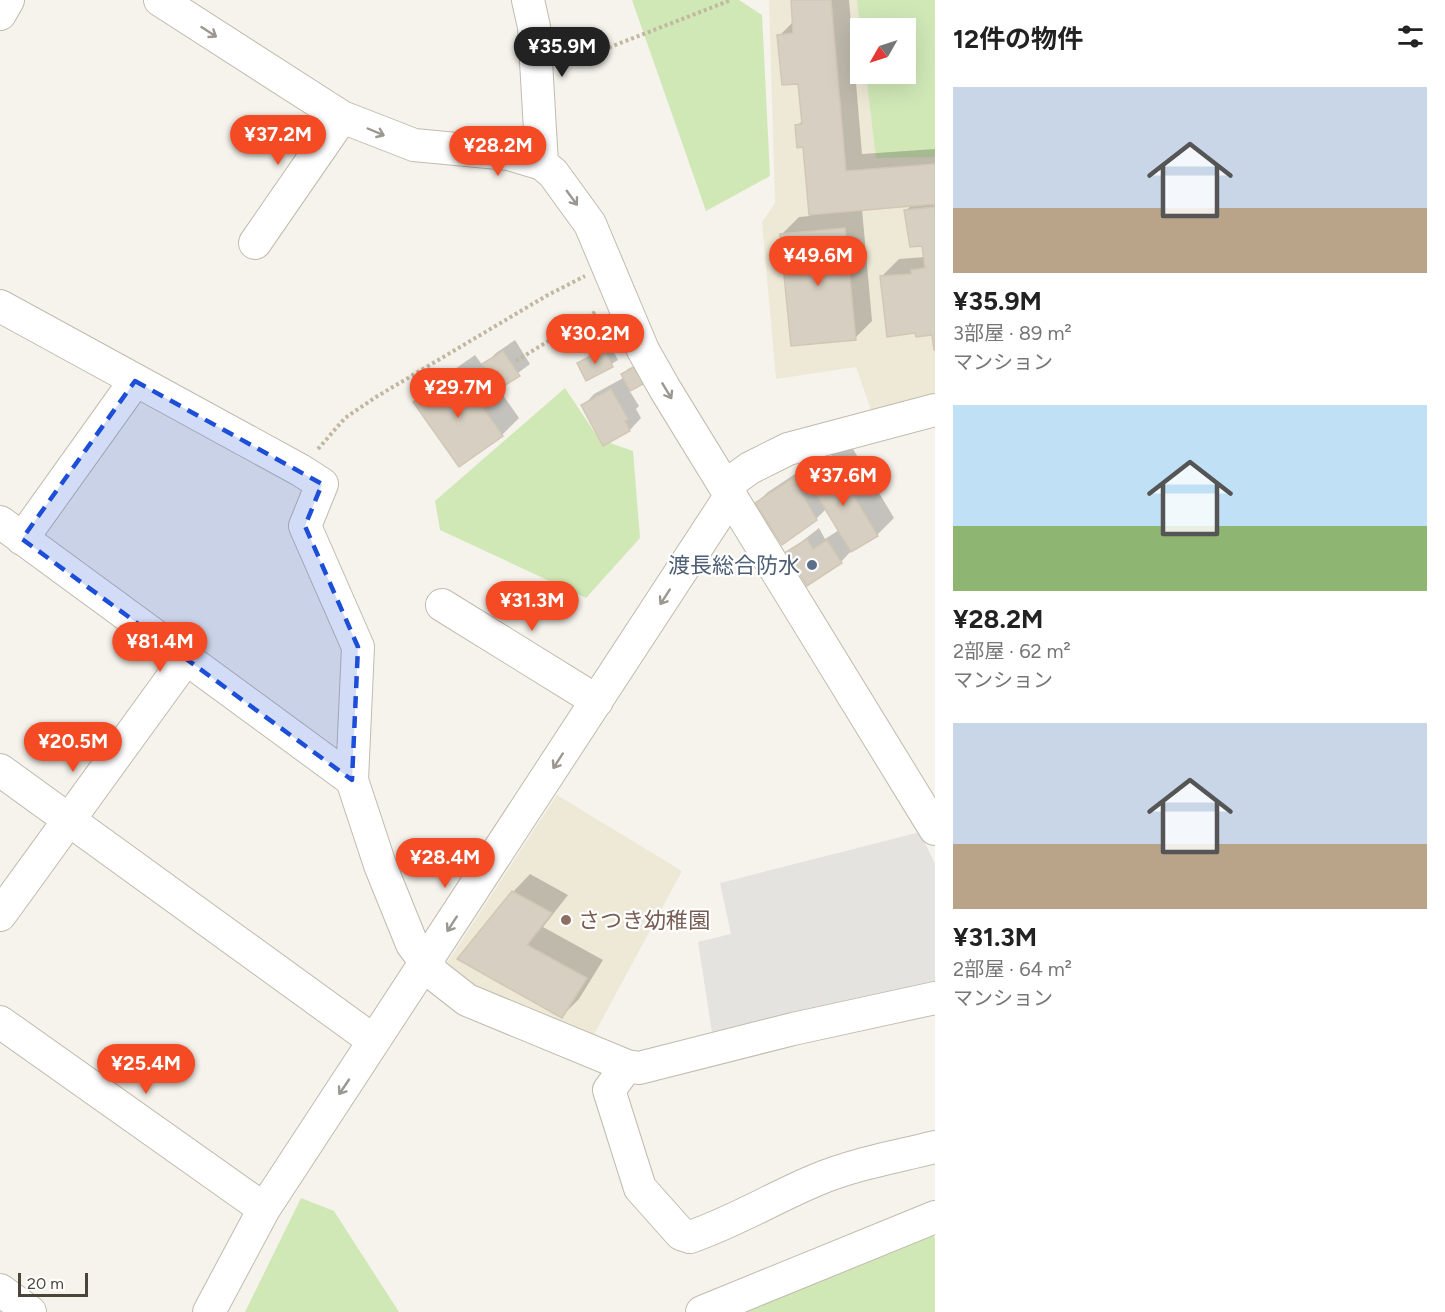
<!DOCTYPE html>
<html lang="ja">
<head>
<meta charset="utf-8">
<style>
  body { margin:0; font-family:Figtree,"Noto Sans JP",sans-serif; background:#f2f2f2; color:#222; height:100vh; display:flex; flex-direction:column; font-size:22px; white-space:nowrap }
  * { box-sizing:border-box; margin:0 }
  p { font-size:20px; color:#767676 }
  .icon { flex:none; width:33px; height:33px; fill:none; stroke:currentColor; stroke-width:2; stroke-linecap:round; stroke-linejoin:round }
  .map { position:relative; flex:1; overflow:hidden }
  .panel { display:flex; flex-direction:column; background:#fff; width:510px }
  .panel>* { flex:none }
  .needle { width:39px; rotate:231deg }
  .controls { position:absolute; left:850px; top:18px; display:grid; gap:12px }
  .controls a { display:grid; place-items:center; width:66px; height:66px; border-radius:0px; background:#fff; box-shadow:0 6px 24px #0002; font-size:30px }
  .scale { position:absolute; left:18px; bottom:15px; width:70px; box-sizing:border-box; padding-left:6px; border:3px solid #4a4439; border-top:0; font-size:16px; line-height:21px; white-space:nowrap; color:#4a4439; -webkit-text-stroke:4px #fff; paint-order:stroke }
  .price { position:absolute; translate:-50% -51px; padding:0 14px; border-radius:21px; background:#f44b24; color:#fff; font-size:20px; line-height:39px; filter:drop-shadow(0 2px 3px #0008) }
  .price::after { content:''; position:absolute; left:50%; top:36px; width:18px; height:14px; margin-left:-9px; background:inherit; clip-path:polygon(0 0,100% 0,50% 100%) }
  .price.on { background:#222; color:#fff }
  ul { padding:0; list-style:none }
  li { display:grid; align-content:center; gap:12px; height:318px; padding:0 18px }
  li span { display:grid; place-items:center; height:186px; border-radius:0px; color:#555 }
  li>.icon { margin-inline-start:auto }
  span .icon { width:108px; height:108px; fill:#fffc; stroke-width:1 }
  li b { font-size:26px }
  h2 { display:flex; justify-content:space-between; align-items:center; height:72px; padding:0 18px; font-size:26px }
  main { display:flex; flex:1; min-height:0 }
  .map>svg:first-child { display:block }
  .education { fill:#eee8d6; fill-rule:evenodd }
  .green { fill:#d0e8b6 }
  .parking { fill:#e5e3e0 }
  .shadow { fill:#0003 }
  .building { fill:#d7cfc1; stroke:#d2c7b5; stroke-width:1.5 }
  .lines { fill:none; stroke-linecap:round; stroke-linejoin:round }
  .minor-casing { stroke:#c1bbae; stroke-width:34 }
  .path { stroke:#c2b7a0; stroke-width:4; stroke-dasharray:3 3; stroke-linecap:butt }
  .minor { stroke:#fff; stroke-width:32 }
  .oneway { stroke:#9b9892 }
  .marked { fill:#1d4ed8; fill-opacity:0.2; stroke:#1d4ed8; stroke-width:4.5; stroke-dasharray:12 8; stroke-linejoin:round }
  .service-dot { fill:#5c6f8a; stroke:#fff; stroke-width:2 }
  .education-dot { fill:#8d6e63; stroke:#fff; stroke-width:2 }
  .labels { text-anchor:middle; stroke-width:4.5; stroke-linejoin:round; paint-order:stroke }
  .service-label { font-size:22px; fill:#4e5e75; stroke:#fff; text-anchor:end }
  .education-label { font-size:22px; fill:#785e54; stroke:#fff; text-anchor:start }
</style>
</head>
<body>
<main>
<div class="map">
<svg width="935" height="1312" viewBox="0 0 935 1312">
  <rect width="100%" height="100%" fill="#f5f3ec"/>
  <!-- education -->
  <path class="education" d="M769 0H935V395L872 413 856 367 776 379 762 222 775 203ZM861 28H906V74H861Z
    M557 795 682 871 590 1042 443 969Z"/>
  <!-- green -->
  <path class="green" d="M632 0H739L762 15 770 176 706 211Z
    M857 0H935V157L876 158 866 74H906V28H861V35Z
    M565 388 599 439 633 451 640 538 586 598 440 530 435 501Z
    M301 1198 334 1211 399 1312H245Z
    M930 1228 935 1239V1312H732Z"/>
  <!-- parking -->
  <path class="parking" d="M920 832 935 864V983L712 1033 698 942 731 934 720 883Z"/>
  <!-- shadow -->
  <path class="shadow" d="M792 0H849L862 154 935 149V348L933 334 882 276 899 259 925 257 923 245 906 211 912 204 862 209 872 321 855 338 782 234 799 217 810 216 804 145 797 126 803 120 799 83 779 36 794 21Z
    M515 340 530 364 498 388 519 418 502 435 459 465 415 402 432 385 475 355 483 366 496 353Z
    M610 345 618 360 587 379 579 364Z
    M642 362 629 390 639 406 636 409 641 418 630 430 604 444 583 406 594 394 625 377 623 374 628 369Z
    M850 444 894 518 877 535 852 550 841 562 787 553 819 528 825 539 839 530 826 509 816 519 756 503 768 492 804 468 813 483 819 476 816 471 833 454Z
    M530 874 568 895 543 927 603 960 579 999 562 1016 459 959 513 892Z"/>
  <!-- building -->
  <path class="building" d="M791 0H831L846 171 935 164V204L809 215 803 147 797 148 795 125 802 124 798 84 782 85 777 35 793 33Z
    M935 207V350H934L932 335 916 337 915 333 887 337 880 276 911 274V270L925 268 922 246 910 247 904 210Z
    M845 228 856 340 791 346 780 234Z
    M604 349 613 367 586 381 577 363Z
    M503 351 520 376 499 389 495 383 489 387 482 378 489 374 482 364Z
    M636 366 645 383 630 391 621 374Z
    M457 371 503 436 459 467 413 402Z
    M611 389 628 419 625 421 630 431 603 446 581 405Z
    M832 460 878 536 851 552 810 484 819 479 814 471Z
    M793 478 817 520 782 545 755 503Z
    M807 539 813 549 827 540 842 563 807 586 786 552Z
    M512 891 552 913 527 945 587 978 562 1018 457 959Z"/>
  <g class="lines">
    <!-- minor casing -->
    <g class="minor-casing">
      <path id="minor" d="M160 0 342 117 414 145 509 154 542 164 553 173 590 224 643 350 665 389 935 829
        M528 0 534 27 542 164
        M0 14 8 0
        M255 243 342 117
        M0 306 300 470 322 484 305 526 358 647 352 780 380 865 412 944 435 975 467 1000 627 1066 639 1068 793 1029 935 998
        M725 486 750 468 788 449 935 410
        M0 522 352 780
        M22 539 135 381
        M442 605 597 701
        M0 770 374 1041
        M0 915 185 660
        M0 1022 264 1209
        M627 1066 609 1090 640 1188 681 1234 690 1237C734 1222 773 1198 816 1180 854 1164 895 1157 935 1147
        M0 1290 30 1312
        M209 1312 264 1209 731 495
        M702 1312 935 1217"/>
    </g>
    <!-- path -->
    <path class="path" d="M564 65 731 0
      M516 361 597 311
      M318 449 345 418 376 397 546 296 585 276"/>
    <!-- minor -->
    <use href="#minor" class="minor"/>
  </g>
  <!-- one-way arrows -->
  <defs><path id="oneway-shaft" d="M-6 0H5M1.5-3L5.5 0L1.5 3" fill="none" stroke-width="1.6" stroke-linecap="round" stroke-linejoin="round" transform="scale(1.5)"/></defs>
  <g class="oneway">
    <use href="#oneway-shaft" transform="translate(209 32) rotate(33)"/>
    <use href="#oneway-shaft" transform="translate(376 132) rotate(23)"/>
    <use href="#oneway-shaft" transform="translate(572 198) rotate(54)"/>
    <use href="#oneway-shaft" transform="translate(667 391) rotate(59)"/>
    <use href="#oneway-shaft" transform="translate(665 597) rotate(123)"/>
    <use href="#oneway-shaft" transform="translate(558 761) rotate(123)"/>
    <use href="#oneway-shaft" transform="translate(452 924) rotate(123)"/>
    <use href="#oneway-shaft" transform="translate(344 1087) rotate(124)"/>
  </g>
  <!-- marked area -->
  <path class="marked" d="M135 381 322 484 305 526 358 647 352 780 22 539Z"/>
  <!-- markers -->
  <circle class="service-dot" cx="812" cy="565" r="6"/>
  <circle class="education-dot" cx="566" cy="920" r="6"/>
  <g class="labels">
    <!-- service labels -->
    <g class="service-label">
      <text x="800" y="573">渡長総合防水</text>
    </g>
    <!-- education labels -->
    <g class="education-label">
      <text x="578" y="928">さつき幼稚園</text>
    </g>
  </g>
</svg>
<div class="controls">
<a><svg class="needle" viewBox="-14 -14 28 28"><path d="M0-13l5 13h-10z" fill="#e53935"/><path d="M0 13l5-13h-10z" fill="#767676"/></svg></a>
</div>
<div class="scale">20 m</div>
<b class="price on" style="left:562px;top:78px">¥35.9M</b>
<b class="price" style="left:278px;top:166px">¥37.2M</b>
<b class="price" style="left:498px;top:177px">¥28.2M</b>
<b class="price" style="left:818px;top:287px">¥49.6M</b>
<b class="price" style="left:595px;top:365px">¥30.2M</b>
<b class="price" style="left:458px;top:419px">¥29.7M</b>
<b class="price" style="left:843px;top:507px">¥37.6M</b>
<b class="price" style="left:532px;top:632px">¥31.3M</b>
<b class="price" style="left:160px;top:673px">¥81.4M</b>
<b class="price" style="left:73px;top:773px">¥20.5M</b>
<b class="price" style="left:445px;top:889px">¥28.4M</b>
<b class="price" style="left:146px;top:1095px">¥25.4M</b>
</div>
<section class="panel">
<h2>12件の物件<svg class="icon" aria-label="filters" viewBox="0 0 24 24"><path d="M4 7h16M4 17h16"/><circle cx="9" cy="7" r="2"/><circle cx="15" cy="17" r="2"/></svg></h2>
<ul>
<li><span style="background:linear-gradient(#c9d6e8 65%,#b9a48a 0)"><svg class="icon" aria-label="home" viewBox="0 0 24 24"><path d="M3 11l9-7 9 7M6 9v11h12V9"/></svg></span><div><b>¥35.9M</b><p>3部屋 · 89 m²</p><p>マンション</p></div></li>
<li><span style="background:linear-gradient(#bfe0f5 65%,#8fb573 0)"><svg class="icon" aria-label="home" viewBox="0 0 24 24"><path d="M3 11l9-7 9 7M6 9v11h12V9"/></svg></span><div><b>¥28.2M</b><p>2部屋 · 62 m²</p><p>マンション</p></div></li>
<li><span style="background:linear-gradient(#c9d6e8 65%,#b9a48a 0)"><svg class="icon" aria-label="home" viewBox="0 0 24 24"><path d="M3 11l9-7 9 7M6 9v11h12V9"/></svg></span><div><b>¥31.3M</b><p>2部屋 · 64 m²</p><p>マンション</p></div></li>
</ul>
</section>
</main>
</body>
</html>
